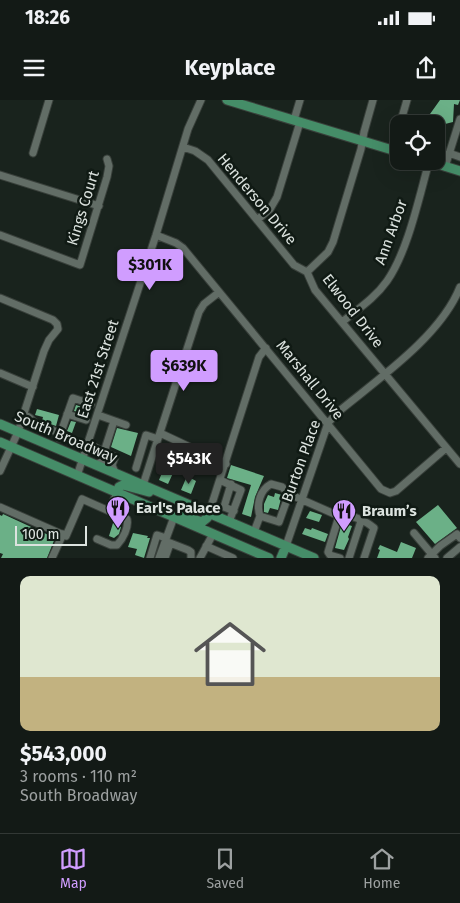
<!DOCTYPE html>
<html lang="en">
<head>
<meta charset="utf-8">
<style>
  body { margin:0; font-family:"Fira Sans",sans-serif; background:#1c231f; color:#f1f3f6; height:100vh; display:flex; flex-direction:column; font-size:19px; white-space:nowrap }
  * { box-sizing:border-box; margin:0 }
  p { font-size:16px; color:#9da1a1 }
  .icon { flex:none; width:28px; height:28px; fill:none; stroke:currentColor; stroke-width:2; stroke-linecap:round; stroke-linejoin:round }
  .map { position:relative; height:458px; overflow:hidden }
  .side { display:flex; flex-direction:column; background:#131a16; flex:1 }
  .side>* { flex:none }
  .tools { position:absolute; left:390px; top:15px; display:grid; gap:10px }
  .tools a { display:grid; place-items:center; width:55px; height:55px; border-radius:10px; background:#131a16; box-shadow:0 5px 20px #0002,0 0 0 1px #323835; font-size:25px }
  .scale { position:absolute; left:15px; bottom:12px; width:72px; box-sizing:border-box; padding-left:5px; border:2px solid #dce3df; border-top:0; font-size:14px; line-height:18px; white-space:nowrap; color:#dce3df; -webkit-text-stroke:4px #101a14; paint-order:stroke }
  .price { position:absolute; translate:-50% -42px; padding:0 11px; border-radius:5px; background:#d09dff; color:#111; font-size:16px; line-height:32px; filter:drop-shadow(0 1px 2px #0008) }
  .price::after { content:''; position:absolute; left:50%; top:30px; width:15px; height:11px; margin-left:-8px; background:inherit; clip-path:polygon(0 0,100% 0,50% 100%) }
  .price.selected { background:#222; color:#fff }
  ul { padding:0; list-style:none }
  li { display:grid; align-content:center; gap:10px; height:265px; padding:0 20px }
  li span { display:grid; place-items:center; height:155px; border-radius:10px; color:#555 }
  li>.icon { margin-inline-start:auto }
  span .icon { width:90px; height:90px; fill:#fffc; stroke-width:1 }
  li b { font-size:21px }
  .status { display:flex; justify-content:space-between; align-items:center; height:35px; padding:0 25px; background:#131a16; direction:ltr }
  .status svg { height:14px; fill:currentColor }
  header { display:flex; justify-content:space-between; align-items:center; height:65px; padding:0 20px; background:#131a16; font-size:22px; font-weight:700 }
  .tab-bar { display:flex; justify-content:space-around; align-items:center; height:70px; border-top:1px solid #323835; background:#131a16; font-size:14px; color:#9da1a1 }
  .tab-bar a { display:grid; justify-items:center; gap:2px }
  .tab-bar .selected { color:#d09dff }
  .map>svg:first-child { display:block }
  .building { fill:#6bb087 }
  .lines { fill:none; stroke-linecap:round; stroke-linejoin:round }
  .minor-casing { stroke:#39403b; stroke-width:9 }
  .major-casing { stroke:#39403b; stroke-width:11 }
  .minor { stroke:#626d66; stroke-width:7 }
  .major { stroke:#458d68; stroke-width:9 }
  .labels { text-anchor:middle; stroke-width:5; stroke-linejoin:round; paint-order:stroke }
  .street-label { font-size:15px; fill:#dce3df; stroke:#101a14 }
  .poi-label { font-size:15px; font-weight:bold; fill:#dce3df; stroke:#101a14; text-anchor:start }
</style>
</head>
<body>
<div class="status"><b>18:26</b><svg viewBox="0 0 49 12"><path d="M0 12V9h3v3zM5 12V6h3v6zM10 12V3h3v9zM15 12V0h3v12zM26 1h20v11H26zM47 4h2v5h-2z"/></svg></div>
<header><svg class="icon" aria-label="menu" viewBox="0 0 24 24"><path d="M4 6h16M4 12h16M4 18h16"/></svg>Keyplace<svg class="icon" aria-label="share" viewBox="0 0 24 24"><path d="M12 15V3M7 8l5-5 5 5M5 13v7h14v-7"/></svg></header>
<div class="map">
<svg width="460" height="458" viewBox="0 0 460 458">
  <rect width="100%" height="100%" fill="#19231d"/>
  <!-- building -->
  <path class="building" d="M440 0H460L458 5 454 4 453 22 445 24 444 27 436 25 437 22 433 20 430 14Z
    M76 305 85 308 83 313 74 311Z
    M37 309 59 315 56 326 42 321 43 317 35 315Z
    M71 321 76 322 72 333 67 331Z
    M117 328 138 333 131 356 111 347Z
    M171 345 199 357 195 367 179 360 168 384 159 380 169 356 167 355Z
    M231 365 264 376 255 397 251 417 242 414 251 385 227 378Z
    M187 376 196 381 191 394 181 390Z
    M275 393 282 395 278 410 270 408 268 413 264 412V404L268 395 274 397Z
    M438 405 457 428 435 444 416 422Z
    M310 411 322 415 319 422 306 418Z
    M3 414 55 438 47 458H1L3 454 0 453V415L2 416Z
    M116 420 122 423V424L119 426 121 427 119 434 114 438 109 436 113 423Z
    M342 423 352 426 348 437 349 439 344 450 335 448Z
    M305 428 311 430 312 428 328 434 325 442 302 434Z
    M133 433 148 436 147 438H150L144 458 135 455 137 449 128 447Z
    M401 442 416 448 412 458H377L380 450 378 449 380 445 397 452Z"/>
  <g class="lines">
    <!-- minor casing -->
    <g class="minor-casing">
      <path id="minor" d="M294 20 300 0
        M400 24 407 0
        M183 47 195 51 208 60 294 165 307 172 315 190 460 364
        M395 51 399 27
        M33 53 49 0
        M449 53 460 57
        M445 67 460 19
        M0 75 99 106
        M257 120 270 109 277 97 300 22
        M0 135 80 165 107 77 109 66 107 59
        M156 135 176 143 183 148 381 389 390 393 396 391 446 348
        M307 172 328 152 333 142 361 49 364 32 373 0
        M0 198 53 220 57 224 58 229 49 240 44 251 18 332 0 371
        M342 222C358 209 375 198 387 181 408 151 419 97 429 62
        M0 273 33 287
        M24 314 30 318 36 324 57 332
        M67 314 86 320
        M98 315 126 325
        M160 333 226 364
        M59 338 73 298 91 304
        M88 344 115 357 112 365 115 373
        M104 352 114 321
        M96 365 103 361 107 354
        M136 368 146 335 158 339
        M77 376 156 135 188 29 201 0
        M220 380 241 390 229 422
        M231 384 224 407 234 411
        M143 385 199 212 204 204 218 193
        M0 407 66 436 82 399 127 419C129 427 123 439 117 445H111L97 439
        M109 410 117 393
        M209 413 259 257 266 248
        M260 416C256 404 260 390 271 384L282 387 289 394
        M339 416 328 452 330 455 340 458
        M254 432 260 416 279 422 289 394 339 416C349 413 366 421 374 428L364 458
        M414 433 435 458
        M165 441 188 450 191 452V458
        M206 446 233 458
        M286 446 328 323 338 312C378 279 441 236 460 187
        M52 458 63 434
        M150 458 157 435 166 438
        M159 458 174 417
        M165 458 170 444
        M200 458 213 434
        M349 458 361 421
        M428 458 440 446 457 434 460 438
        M447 458 460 447"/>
    </g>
    <!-- major casing -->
    <g class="major-casing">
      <path id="major" d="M227 0 399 52
        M428 61 460 71
        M0 324 314 458
        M0 342 269 458
        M117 393 119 387 123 385 149 392
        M184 416 202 422 207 418 209 413
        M281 458 286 446"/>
    </g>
    <!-- minor -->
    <use href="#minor" class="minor"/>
    <!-- major -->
    <use href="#major" class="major"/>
  </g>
  <!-- icons -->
  <defs>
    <g id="restaurant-pin" transform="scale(1.25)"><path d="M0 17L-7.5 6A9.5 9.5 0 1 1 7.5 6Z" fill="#d09dff" stroke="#101a14"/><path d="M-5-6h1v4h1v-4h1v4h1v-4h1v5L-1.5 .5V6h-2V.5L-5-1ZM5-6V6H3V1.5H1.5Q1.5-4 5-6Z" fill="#111"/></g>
  </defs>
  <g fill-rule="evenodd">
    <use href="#restaurant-pin" x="118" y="408"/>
    <use href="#restaurant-pin" x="344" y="411"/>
  </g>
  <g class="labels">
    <!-- street labels -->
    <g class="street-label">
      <text transform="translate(257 99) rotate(50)" y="5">Henderson Drive</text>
      <text transform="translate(83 108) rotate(-73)" y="5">Kings Court</text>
      <text transform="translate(391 132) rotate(-70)" y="5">Ann Arbor</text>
      <text transform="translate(353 211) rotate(52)" y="5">Elwood Drive</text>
      <text transform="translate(98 269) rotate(-72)" y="5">East 21st Street</text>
      <text transform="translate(310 280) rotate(51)" y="5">Marshall Drive</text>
      <text transform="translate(66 337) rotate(23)" y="5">South Broadway</text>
      <text transform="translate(301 361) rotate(-70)" y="5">Burton Place</text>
    </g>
    <!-- poi labels -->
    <g class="poi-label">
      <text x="136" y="413">Earl's Palace</text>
      <text x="362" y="416">Braum’s</text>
    </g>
  </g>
</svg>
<div class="tools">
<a><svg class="icon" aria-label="locate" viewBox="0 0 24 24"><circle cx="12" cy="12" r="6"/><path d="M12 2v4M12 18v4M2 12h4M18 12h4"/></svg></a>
</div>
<div class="scale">100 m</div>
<b class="price" style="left:150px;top:191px">$301K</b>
<b class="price" style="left:184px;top:292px">$639K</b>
<b class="price selected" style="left:189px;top:385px">$543K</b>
</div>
<section class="side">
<ul>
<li><span style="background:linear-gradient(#dfe7d0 65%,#c2b280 0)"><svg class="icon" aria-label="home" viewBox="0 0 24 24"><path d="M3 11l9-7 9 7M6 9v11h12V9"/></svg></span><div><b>$543,000</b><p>3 rooms · 110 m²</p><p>South Broadway</p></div></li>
</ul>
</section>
<nav class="tab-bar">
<a class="selected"><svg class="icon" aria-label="map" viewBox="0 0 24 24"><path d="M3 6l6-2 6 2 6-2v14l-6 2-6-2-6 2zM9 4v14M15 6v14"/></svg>Map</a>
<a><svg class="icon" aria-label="saved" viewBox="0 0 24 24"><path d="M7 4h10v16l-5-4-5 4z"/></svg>Saved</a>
<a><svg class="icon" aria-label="home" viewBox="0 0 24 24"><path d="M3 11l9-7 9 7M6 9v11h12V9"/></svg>Home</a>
</nav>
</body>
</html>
